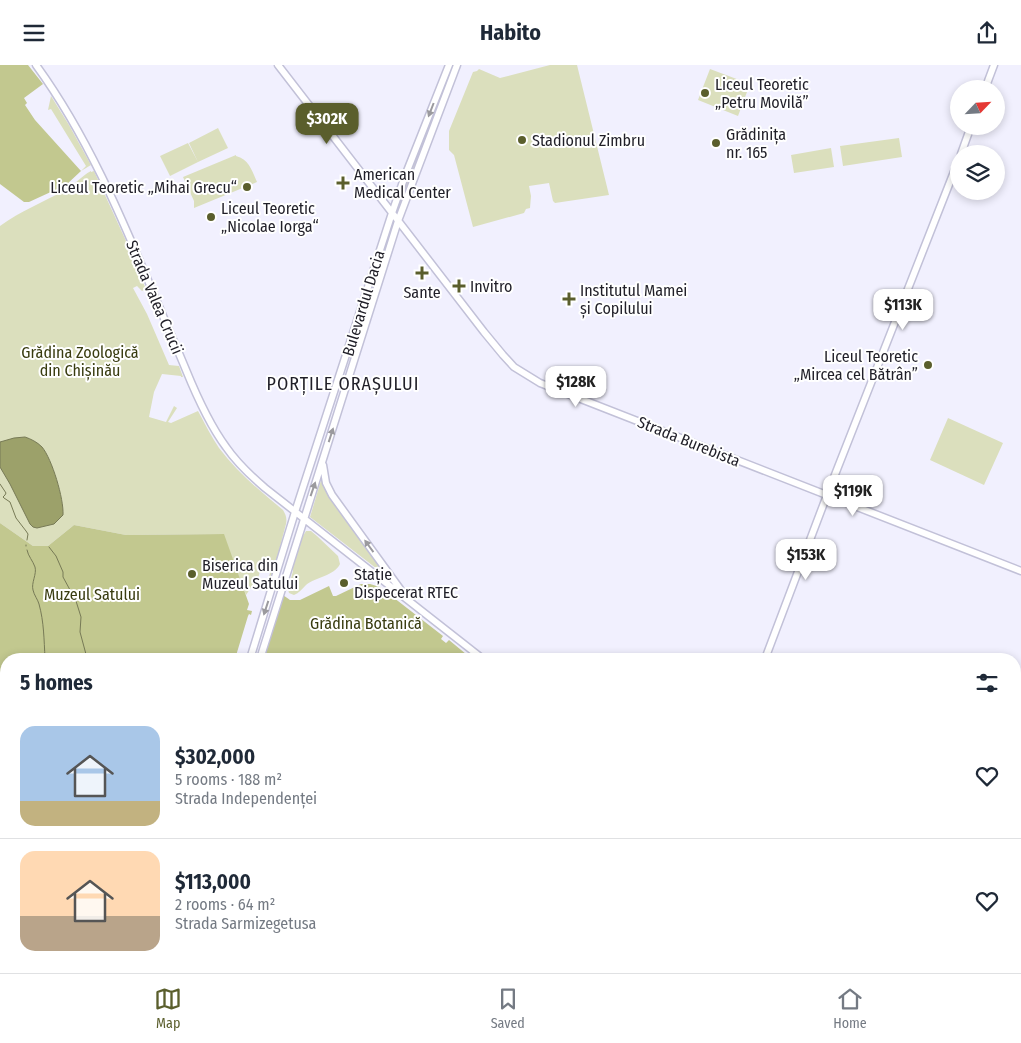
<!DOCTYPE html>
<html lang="en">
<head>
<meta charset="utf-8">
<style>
  body { margin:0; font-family:"Fira Sans Condensed",sans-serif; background:#f2f2f3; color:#1f2937; height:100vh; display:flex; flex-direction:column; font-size:19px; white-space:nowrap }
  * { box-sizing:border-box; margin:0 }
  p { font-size:16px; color:#747a83 }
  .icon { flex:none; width:28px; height:28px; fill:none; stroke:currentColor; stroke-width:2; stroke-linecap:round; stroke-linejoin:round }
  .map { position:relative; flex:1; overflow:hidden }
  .details { position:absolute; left:0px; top:588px; width:1021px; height:321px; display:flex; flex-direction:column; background:#fff; border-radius:20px 20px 0 0; box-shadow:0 2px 8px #0003 }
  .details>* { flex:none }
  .needle { width:32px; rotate:65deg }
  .controls { position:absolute; left:950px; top:15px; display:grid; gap:10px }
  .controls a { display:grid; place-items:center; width:55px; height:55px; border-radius:50%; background:#fff; box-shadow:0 2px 8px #0003; font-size:25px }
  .price { position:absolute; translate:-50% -42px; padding:0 11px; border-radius:10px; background:#fff; color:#222; font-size:16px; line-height:32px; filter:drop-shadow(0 1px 2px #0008) }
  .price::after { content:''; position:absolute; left:50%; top:30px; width:15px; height:11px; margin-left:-8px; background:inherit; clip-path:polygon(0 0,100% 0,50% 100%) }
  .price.on { background:#5a5e2c; color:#fff }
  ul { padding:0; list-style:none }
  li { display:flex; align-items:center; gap:15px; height:125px; padding:0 20px }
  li+li { border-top:1px solid #e0e1e3 }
  li span { display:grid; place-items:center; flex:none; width:140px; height:100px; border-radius:15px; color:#555 }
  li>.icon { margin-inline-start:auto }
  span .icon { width:60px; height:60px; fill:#fffc; stroke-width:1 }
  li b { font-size:21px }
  h2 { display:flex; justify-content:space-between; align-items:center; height:60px; padding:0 20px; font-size:21px }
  header { display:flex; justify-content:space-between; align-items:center; height:65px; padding:0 20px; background:#fff; font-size:22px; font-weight:700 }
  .menu { display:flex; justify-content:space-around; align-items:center; height:70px; border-top:1px solid #e0e1e3; background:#fff; font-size:14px; color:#747a83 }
  .menu a { display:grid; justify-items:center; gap:2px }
  .menu .on { color:#5a5e2c }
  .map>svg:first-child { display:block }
  .green { fill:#dbdfbd }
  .forest { fill:#c2c88f }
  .water { fill:#9ca16a; stroke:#777a56 }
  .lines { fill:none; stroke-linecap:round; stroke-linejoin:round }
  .stream { stroke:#777a56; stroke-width:1 }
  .major-casing { stroke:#c2c1d8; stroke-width:9 }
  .major { stroke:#fff; stroke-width:6 }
  .oneway { fill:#9b9a9e }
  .poi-dot { fill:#5a5e2c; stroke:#fff; stroke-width:2 }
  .labels { text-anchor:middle; stroke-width:4; stroke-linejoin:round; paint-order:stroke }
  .poi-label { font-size:16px; fill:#201f28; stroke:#fff; text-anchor:start }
  .street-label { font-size:16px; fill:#201f28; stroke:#fff }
  .park-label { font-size:16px; fill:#393c10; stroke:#fff }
  .neighbourhood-label { font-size:18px; letter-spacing:1px; fill:#201f28; stroke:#fff }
</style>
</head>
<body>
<header><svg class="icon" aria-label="menu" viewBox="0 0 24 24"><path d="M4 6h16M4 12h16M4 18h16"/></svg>Habito<svg class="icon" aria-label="share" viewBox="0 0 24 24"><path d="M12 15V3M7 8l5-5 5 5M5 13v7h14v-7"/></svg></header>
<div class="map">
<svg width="1021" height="908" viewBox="0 0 1021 908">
  <rect width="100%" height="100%" fill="#f1f0fe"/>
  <!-- green -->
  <path class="green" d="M452 0H454L404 130 402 129Z
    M550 0H577L609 130 555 138 553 136 549 118 529 121 531 131 530 143 526 144 524 148 473 162 454 90 449 85V66L473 7 477 6 479 4 500 13Z
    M710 4 750 19 738 51 698 35Z
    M51 31 69 60 91 100 81 106 86 101 51 44 48 45Z
    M218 63 228 83 198 97 189 78Z
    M899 73 902 92 843 101 840 81Z
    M188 78 198 97 170 111 160 91Z
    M831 83 834 102 794 108 791 90Z
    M236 90V91C249 94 252 106 257 117L194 143V136L183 112Z
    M91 106V107L94 106 132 189 137 197 135 199 146 224 142 226 137 221 133 223 147 249 169 300 179 301 183 312H181V311L162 309 154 327 149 352 166 357 174 341 177 343 168 357 171 358 198 346C205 359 211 371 219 383 237 407 260 426 283 445 286 450 287 453 286 459L271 516H268L271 504 261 502 257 518 252 521 246 530 223 469 126 470 74 460 48 481H33L0 458V161C20 146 44 137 65 125 75 120 81 111 91 106Z
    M948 353 1003 378 984 420 930 395Z
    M322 412 390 514 310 452Z
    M306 466H311L317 471 338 491 340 499C334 511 316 512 306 520 302 524 299 528 294 530L289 528 288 524 293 506V498L301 470 303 471Z"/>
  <!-- forest -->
  <path class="forest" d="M0 0H28L43 19 24 33 27 38 25 40 35 55 81 106 66 120 29 137H24L0 119Z
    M0 458 33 481H48L74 460 126 470 224 469 249 539 247 545 252 546 251 550 249 549 248 551 235 594H6V902L140 903 139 908H0Z
    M361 519H370L380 522 443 571 441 574 446 578 449 575 472 594H263L283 530 290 535H300L329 521 333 531H336Z
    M164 902H771L774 908H162Z"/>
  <!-- water -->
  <path class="water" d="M25 372C31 374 37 377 42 382 52 394 64 434 63 450L54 459 37 463 33 462 30 459 10 419 0 402V377L14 373Z
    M452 902 500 903 504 908H457L451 904Z"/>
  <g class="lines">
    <!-- stream -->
    <path class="stream" d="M0 419 6 428 5 430 3 432 4 433 10 437 16 453 26 466 28 469 27 475
      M26 481V480
      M49 482 56 491 63 507V512L76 536 81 552 80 567 87 593
      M27 485C28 491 33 496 35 502 37 509 31 518 33 525 34 530 38 535 39 539 44 557 44 575 45 593
      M117 902 118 908
      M751 902 754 908
      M755 902 758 908"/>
    <!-- major casing -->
    <g class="major-casing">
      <path id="major" d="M36 0C89 73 123 156 158 239 167 261 177 283 186 305 197 332 209 359 226 382 237 398 251 411 265 423L483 594
        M278 0 484 267 503 290 514 302 540 318 1021 506
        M985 24 994 0
        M961 89 971 61
        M323 400 326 418 332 430 403 528
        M250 594 295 447 392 148 405 111 449 0
        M260 594 398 156 457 0
        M765 594 827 430 959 94
        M1015 880 1021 876
        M781 902 784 908
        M152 908 153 902
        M160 908 162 902
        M966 908 975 902"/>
    </g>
    <!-- major -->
    <use href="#major" class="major"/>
  </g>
  <!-- one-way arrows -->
  <defs><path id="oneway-solid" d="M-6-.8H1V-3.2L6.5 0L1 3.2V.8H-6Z" transform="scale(1.25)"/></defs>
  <g class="oneway">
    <use href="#oneway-solid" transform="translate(431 45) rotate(111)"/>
    <use href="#oneway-solid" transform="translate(331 370) rotate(-72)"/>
    <use href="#oneway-solid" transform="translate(313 424) rotate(-71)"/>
    <use href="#oneway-solid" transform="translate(369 481) rotate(-126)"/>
    <use href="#oneway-solid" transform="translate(266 543) rotate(108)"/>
  </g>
  <!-- markers -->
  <g class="poi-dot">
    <circle cx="705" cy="28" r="5"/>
    <circle cx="522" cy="75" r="5"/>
    <circle cx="716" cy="78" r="5"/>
    <path d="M340.5 110.5h5v5h5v5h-5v5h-5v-5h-5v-5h5z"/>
    <circle cx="247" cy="122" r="5"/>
    <circle cx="211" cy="152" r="5"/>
    <path d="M419.5 200.5h5v5h5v5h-5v5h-5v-5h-5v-5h5z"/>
    <path d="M456.5 213.5h5v5h5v5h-5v5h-5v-5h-5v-5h5z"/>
    <path d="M566.5 226.5h5v5h5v5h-5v5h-5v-5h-5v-5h5z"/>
    <circle cx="928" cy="300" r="5"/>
    <circle cx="192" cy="509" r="5"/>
    <circle cx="344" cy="518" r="5"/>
  </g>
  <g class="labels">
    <!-- poi labels -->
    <g class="poi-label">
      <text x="715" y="25">Liceul Teoretic<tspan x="715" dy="18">„Petru Movilă”</tspan></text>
      <text x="726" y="75">Grădinița<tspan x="726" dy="18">nr. 165</tspan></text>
      <text x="532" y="81">Stadionul Zimbru</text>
      <text x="354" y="115">American<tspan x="354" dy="18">Medical Center</tspan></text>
      <text x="237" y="128" text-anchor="end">Liceul Teoretic „Mihai Grecu“</text>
      <text x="221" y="149">Liceul Teoretic<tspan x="221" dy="18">„Nicolae Iorga“</tspan></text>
      <text x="470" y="227">Invitro</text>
      <text x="580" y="231">Institutul Mamei<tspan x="580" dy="18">și Copilului</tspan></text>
      <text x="422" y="233" text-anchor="middle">Sante</text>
      <text x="918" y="297" text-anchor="end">Liceul Teoretic<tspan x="918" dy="18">„Mircea cel Bătrân”</tspan></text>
      <text x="202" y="506">Biserica din<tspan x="202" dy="18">Muzeul Satului</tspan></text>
      <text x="354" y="515">Stație<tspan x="354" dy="18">Dispecerat RTEC</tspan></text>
    </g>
    <!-- street labels -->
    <g class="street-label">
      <text transform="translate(155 232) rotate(67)" y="6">Strada Valea Crucii</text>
      <text transform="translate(363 238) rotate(-73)" y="6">Bulevardul Dacia</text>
      <text transform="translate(689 376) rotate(22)" y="6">Strada Burebista</text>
    </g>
    <!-- park labels -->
    <g class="park-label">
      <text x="80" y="293">Grădina Zoologică<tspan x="80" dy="18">din Chișinău</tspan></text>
      <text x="92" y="535">Muzeul Satului</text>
      <text x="366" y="564">Grădina Botanică</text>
    </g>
    <!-- neighbourhood labels -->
    <g class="neighbourhood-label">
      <text x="343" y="325">PORȚILE ORAȘULUI</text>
    </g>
  </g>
</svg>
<div class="controls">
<a><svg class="needle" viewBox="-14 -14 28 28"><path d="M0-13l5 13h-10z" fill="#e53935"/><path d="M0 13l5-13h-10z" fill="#747a83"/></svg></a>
<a><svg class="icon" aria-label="layers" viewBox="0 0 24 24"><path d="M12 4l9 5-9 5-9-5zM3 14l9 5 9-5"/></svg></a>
</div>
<b class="price on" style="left:327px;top:80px">$302K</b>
<b class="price" style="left:903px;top:266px">$113K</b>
<b class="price" style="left:576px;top:343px">$128K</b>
<b class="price" style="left:853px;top:452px">$119K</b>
<b class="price" style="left:806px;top:516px">$153K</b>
<section class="details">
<h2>5 homes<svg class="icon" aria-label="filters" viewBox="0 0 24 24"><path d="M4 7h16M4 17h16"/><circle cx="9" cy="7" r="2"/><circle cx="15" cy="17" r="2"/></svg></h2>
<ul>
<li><span style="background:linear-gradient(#a9c7e8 75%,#c2b280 0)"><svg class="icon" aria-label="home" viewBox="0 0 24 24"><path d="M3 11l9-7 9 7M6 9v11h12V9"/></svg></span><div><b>$302,000</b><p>5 rooms · 188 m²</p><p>Strada Independenței</p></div><svg class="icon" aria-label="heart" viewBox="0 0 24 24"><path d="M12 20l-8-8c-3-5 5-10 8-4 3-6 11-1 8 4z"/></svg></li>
<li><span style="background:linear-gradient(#ffd9b3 65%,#b9a48a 0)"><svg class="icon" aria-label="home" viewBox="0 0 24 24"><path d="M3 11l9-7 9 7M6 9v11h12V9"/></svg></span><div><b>$113,000</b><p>2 rooms · 64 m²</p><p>Strada Sarmizegetusa</p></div><svg class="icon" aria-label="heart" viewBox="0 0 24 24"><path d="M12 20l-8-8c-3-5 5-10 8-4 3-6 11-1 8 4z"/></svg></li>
</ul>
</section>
</div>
<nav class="menu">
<a class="on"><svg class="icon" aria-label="map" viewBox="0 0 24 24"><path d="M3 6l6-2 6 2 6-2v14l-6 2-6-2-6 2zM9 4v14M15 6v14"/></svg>Map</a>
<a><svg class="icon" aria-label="saved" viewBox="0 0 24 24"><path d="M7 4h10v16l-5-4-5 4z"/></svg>Saved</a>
<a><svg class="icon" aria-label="home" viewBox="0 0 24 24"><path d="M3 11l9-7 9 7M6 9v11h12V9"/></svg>Home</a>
</nav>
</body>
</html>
